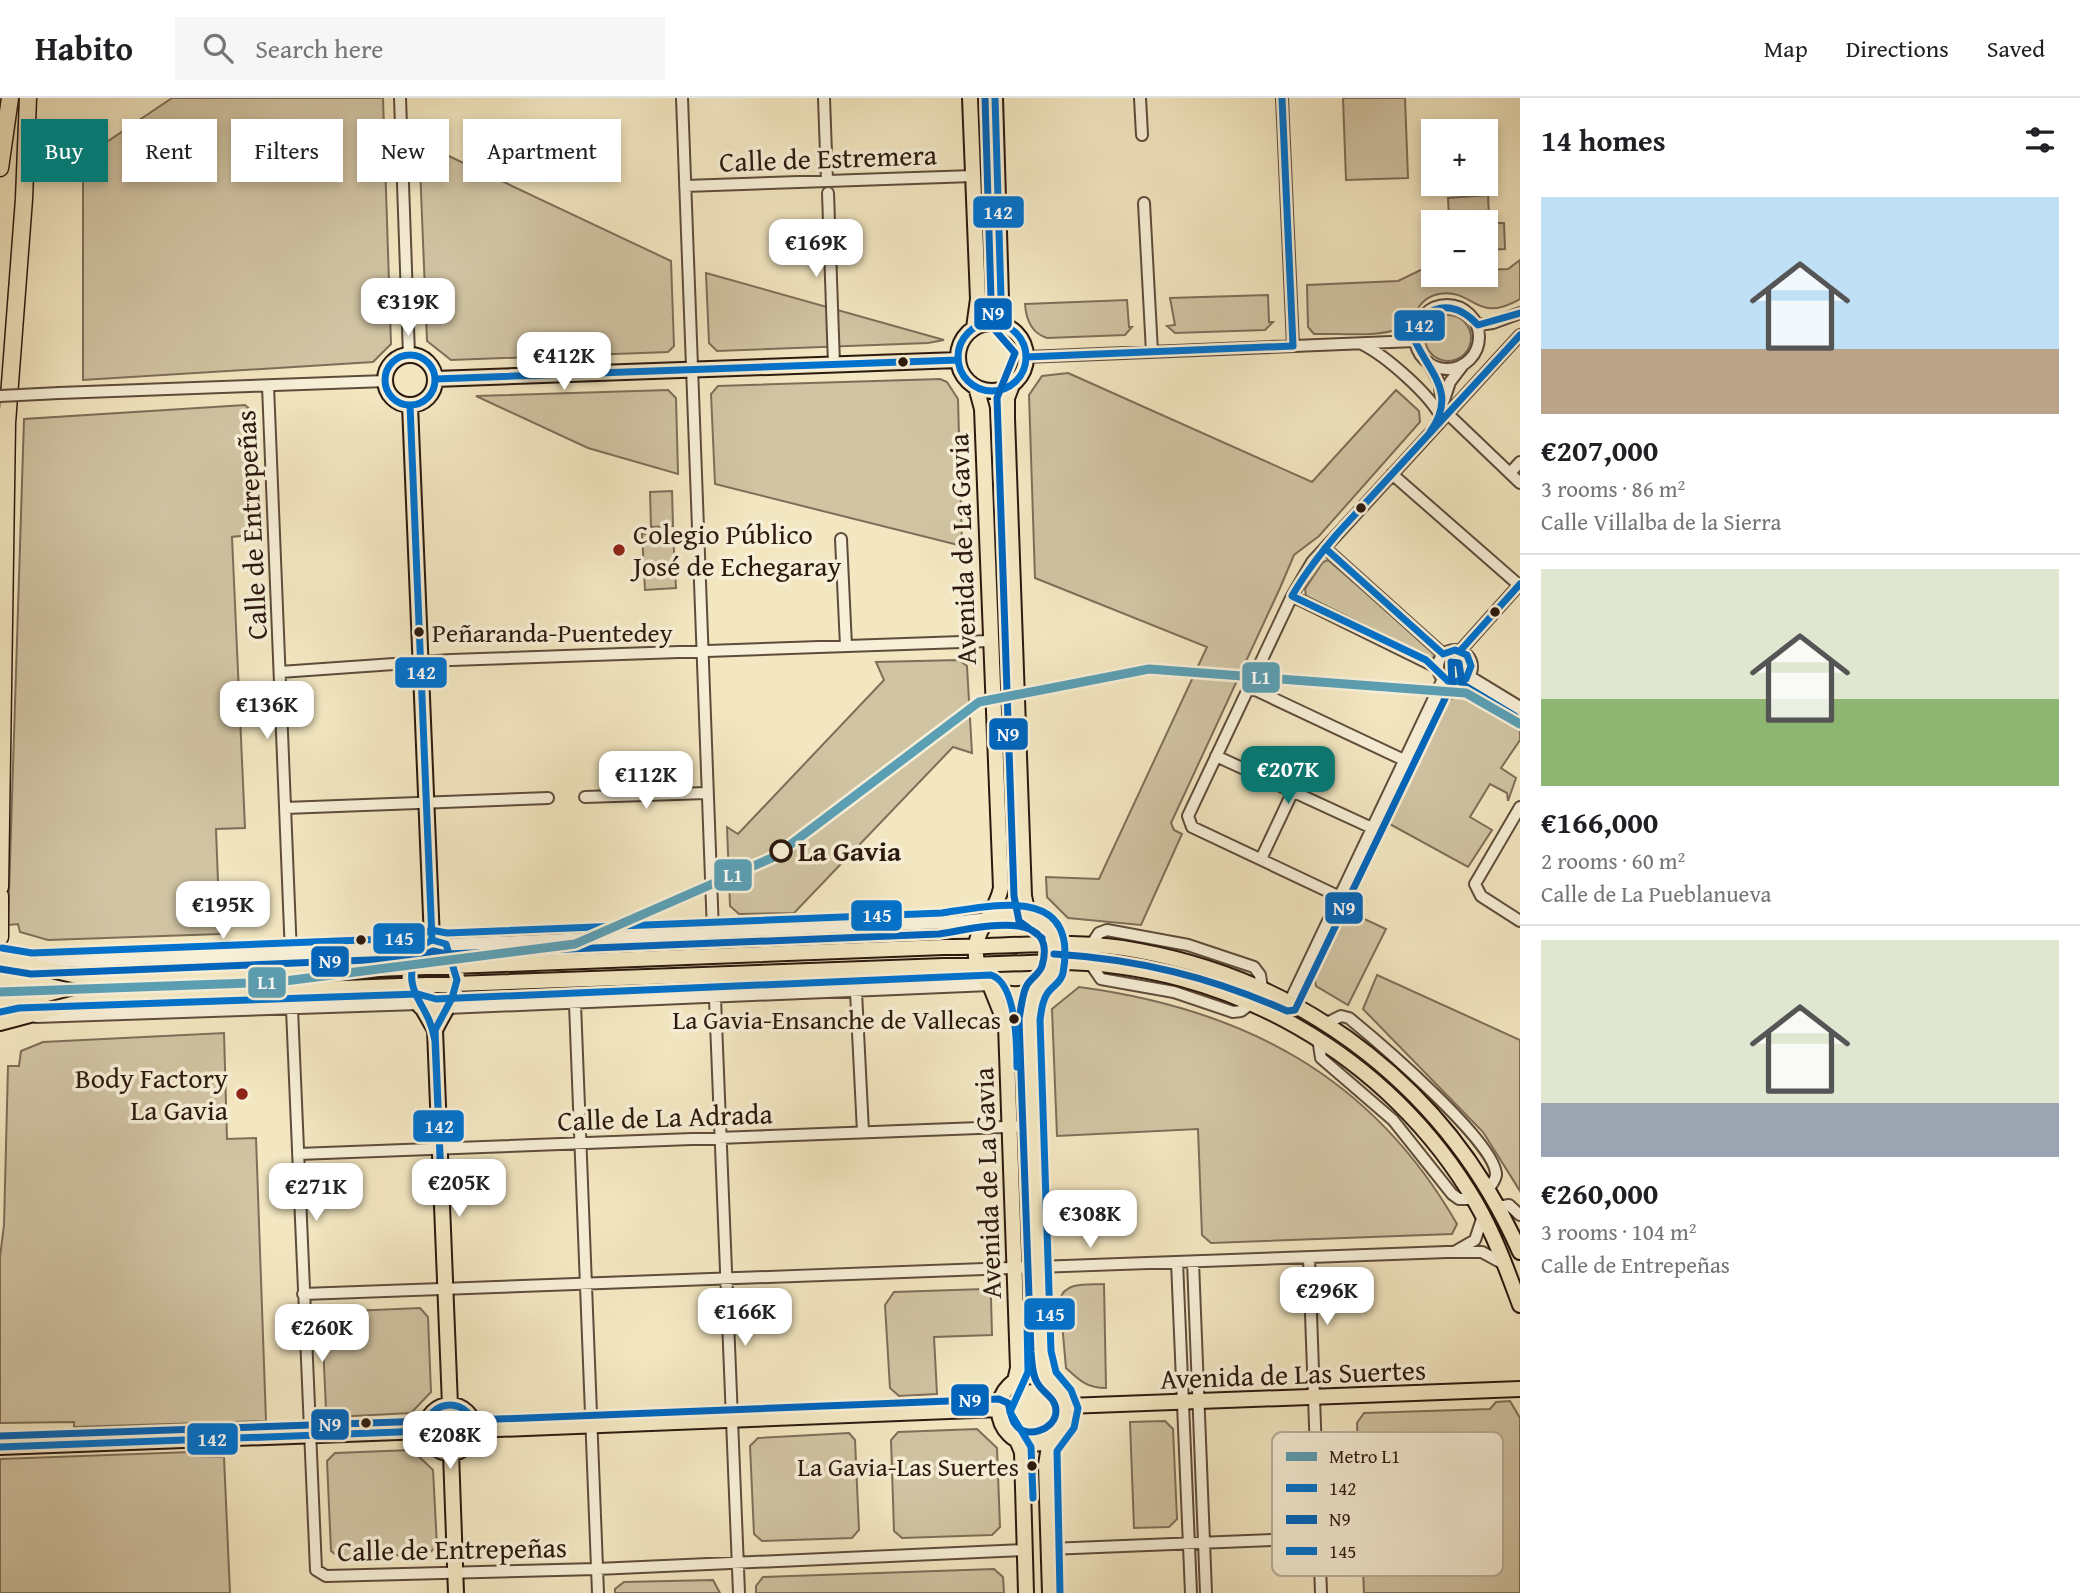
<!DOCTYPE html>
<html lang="en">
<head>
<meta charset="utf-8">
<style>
  body { margin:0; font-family:"Gentium Book Plus",serif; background:#f6f6f6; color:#202124; height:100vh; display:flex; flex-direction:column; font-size:26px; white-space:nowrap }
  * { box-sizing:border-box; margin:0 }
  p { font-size:23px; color:#757577 }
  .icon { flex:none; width:38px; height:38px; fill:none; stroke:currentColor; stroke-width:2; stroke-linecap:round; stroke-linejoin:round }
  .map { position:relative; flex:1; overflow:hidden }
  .side { display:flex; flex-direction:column; background:#fff; width:560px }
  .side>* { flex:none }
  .top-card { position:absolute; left:21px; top:21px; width:665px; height:63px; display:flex; gap:14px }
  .tools { position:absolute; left:1421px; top:21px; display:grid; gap:14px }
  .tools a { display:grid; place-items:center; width:77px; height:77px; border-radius:0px; background:#fff; box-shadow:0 4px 10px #0003; font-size:35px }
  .price { position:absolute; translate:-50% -60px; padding:0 16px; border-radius:14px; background:#fff; color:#222; font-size:23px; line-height:46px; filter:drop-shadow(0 2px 4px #0008) }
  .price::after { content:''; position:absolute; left:50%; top:42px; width:21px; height:16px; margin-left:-10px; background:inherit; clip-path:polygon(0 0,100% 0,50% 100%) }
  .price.active { background:#0f766e; color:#fff }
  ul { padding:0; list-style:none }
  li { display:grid; align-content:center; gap:14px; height:371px; padding:0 21px }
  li+li { border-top:2px solid #e0e0e0 }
  li span { display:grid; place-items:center; height:217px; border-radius:0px; color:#555 }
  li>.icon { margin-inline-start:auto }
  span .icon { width:126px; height:126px; fill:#fffc; stroke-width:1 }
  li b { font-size:30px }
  h2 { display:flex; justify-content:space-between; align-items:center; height:84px; padding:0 21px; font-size:30px }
  .tag { padding:0 24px; border-radius:0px; background:#fff; box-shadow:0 4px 10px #0003; font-size:24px; line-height:63px }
  .tag.active { background:#0f766e; color:#fff }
  header { display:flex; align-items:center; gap:42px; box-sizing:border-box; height:98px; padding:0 35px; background:#fff; border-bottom:2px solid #e0e0e0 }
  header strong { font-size:33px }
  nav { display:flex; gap:38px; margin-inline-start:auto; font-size:24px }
  .search { width:490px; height:63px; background:#f6f6f6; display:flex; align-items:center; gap:18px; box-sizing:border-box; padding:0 24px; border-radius:0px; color:#757577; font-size:26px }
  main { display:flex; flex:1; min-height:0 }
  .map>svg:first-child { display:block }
  .green { fill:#d1c4a3; stroke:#7e6e58; stroke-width:2 }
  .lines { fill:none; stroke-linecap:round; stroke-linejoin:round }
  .minor-casing { stroke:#5e4c3b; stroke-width:14 }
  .major-casing { stroke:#2c190e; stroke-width:18 }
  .highway-casing { stroke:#2c190e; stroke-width:19 }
  .minor { stroke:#f7efd7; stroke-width:10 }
  .major { stroke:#f3e7c1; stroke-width:14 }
  .highway { stroke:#f3e7c1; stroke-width:16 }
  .minor-bridge-casing { stroke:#5e4c3b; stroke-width:14; stroke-linecap:butt }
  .minor-bridge { stroke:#f7efd7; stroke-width:10 }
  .bus-1-casing { stroke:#f7efd7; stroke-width:12 }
  .bus-2-casing { stroke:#f7efd7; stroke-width:12 }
  .bus-3-casing { stroke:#f7efd7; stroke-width:12 }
  .bus-1 { stroke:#0072ce; stroke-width:7 }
  .bus-2 { stroke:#0065bd; stroke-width:7 }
  .bus-3 { stroke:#0072ce; stroke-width:7 }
  .metro-1-casing { stroke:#f7efd7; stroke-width:14 }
  .metro-1 { stroke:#5b9fb4; stroke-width:9 }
  .bus-dot { fill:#2c190e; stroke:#f7efd7; stroke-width:2.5 }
  .poi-dot { fill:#8f2418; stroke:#f7efd7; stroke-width:2.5 }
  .stop-dot { fill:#f7efd7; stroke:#2c190e; stroke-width:3.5 }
  .labels { text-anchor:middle; stroke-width:7; stroke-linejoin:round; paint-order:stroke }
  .bus-label { font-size:26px; fill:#2c190e; stroke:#f7efd7; text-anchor:end }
  .street-label { font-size:28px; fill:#2c190e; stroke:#f7efd7 }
  .poi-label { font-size:28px; fill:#2c190e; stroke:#f7efd7; text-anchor:start }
  .stop-label { font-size:28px; font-weight:bold; fill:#2c190e; stroke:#f7efd7; text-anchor:start }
  .key { fill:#f7efd7; stroke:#baaf9b; stroke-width:2 }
  .key-label { font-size:19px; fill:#2c190e }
  .line-badge { stroke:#f7efd7; stroke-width:2.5 }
  .badge-label { font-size:19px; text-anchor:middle; font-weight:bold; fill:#fff }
</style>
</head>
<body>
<header>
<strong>Habito</strong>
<div class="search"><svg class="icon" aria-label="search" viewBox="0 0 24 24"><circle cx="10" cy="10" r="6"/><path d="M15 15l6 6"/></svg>Search here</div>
<nav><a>Map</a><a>Directions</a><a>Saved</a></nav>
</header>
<main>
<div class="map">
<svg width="1520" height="1495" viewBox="0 0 1520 1495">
  <rect width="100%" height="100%" fill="#f3e7c1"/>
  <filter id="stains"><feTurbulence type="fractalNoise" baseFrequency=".00286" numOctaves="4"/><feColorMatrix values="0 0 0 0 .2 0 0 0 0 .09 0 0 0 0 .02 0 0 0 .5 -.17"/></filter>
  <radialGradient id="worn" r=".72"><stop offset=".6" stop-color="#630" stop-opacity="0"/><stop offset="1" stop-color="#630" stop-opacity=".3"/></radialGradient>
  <!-- green -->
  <path class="green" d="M172 0H383L391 246 373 264 83 282V60Z
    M1343 0H1405L1408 80 1346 82Z
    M419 44 671 163 674 248 668 254 451 262 427 243Z
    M1488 97 1489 119 1449 121 1448 100Z
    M1486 125H1504L1505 151 1486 152Z
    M1520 162V201C1474 227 1475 190 1439 196 1416 200 1416 222 1400 230 1381 240 1336 235 1314 236L1308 229 1307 187 1398 183 1433 166V177H1486V172L1508 171Z
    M706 175 944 242 928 245 717 253 709 245Z
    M1268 197 1269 224H1273L1265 232 1175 235 1167 228 1175 227 1170 200Z
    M1127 202 1129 229H1132L1125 237 1047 240C1031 235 1026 221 1025 206Z
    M1425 240a23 23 0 1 1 46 0a23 23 0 1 1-46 0Z
    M1068 275 1312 384 1396 292 1419 313 1420 324 1319 438 1294 457 1280 490 1171 725 1174 732 1182 736 1141 827 1068 820 1047 799 1046 779 1099 781 1207 549 1035 480 1029 297 1042 278Z
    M940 281 947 284 958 301 962 448 715 386 711 296 718 288Z
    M668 292 676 300 678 376 588 350 476 298Z
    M245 307 253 314 258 436 232 439 245 730 216 731 220 836 48 842 20 834 18 826 8 827 24 321Z
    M672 393 673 428 651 429 650 394Z
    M673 434 676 490 645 492 642 436Z
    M1328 462 1436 555 1432 562 1306 498 1305 491 1323 464Z
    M959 562 967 568 972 655 953 649 794 815 739 816 730 808 727 729 738 736 884 582 876 564Z
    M1453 600H1465L1520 629V642L1501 670 1516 680 1508 703 1507 695 1490 686 1470 719 1492 732 1468 769 1386 724 1442 606Z
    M1345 812 1386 831 1348 907 1316 888 1314 878Z
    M1377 877 1520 942V1093L1483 1034 1363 911Z
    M1079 889C1244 911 1372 978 1457 1126L1452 1136 1211 1145 1202 1137 1198 1031 1057 1038 1052 911Z
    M224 935 227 1041 256 1040 266 1323 74 1329V1324L0 1325V1159L4 1127 8 968H19L21 953 43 944Z
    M1104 1186 1106 1290C1087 1290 1080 1283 1066 1270L1060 1202C1064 1183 1088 1187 1104 1186Z
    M984 1191 991 1200 992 1237 934 1239 937 1296 899 1298 890 1290 885 1207 894 1194Z
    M420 1210 428 1219 431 1294 411 1315 334 1319 326 1312 322 1222 329 1214Z
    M1510 1303 1520 1320V1495H1364L1357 1325 1364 1315 1490 1311 1496 1304Z
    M1165 1323 1173 1331 1177 1421 1169 1429 1134 1430 1130 1324Z
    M977 1331 997 1350 1000 1429 992 1437 902 1440 894 1433 891 1342 898 1334Z
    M849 1335 855 1342 859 1432 852 1440 762 1443 754 1436 750 1348 758 1340Z
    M412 1352 433 1372 437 1448 428 1456 340 1460 331 1453 327 1363 335 1355Z
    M191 1354 192 1358 224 1359 230 1495H0V1361Z
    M994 1471 1003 1479 1004 1495H756V1488L763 1479Z
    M713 1482 720 1495H615V1491L624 1484Z"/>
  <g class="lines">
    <!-- minor casing -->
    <g class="minor-casing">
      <path id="minor" d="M400 0 409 257
        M682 0 713 834
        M824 0 827 83
        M1140 0 1142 37
        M1282 0 1293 248
        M685 88 973 78
        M828 95 834 266
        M1144 105 1152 254
        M1415 239a32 32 0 1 1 64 0a32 32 0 1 1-64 0Z
        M1478 227 1493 225 1520 215
        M1362 246C1386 258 1431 297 1442 321
        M1026 259 1415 243
        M1428 264 1440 286 1442 317
        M268 288 291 857
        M59 295 386 283
        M1444 302 1450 284 1463 267
        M1448 316 1520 385
        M1510 375 1520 364
        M1392 376 1520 488
        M841 441 846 548
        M1325 450 1443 556
        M1292 498 1438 570
        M1438 569a17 17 0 1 1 34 0a17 17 0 1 1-34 0Z
        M1460 553 1520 486
        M280 574 451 562 990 543
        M1469 578 1520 609
        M1249 589 1404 662
        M1216 658 1372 730
        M585 699 706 695
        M1520 709 1475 786 1481 798 1520 823
        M285 710 548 700
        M1261 761 1293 693
        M1340 799 1192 729 1188 718 1292 498 1312 464 1520 237
        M446 846 943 825 990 820
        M1091 847 1099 835 1107 832 1188 847 1254 869 1260 877 1262 890
        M38 865 417 850
        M1090 865 1101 881 1174 894 1233 914 1241 913 1252 905
        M856 894 863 1034
        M715 900 739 1495
        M1290 903 1443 581
        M575 906 598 1495
        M447 910 990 887
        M292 911 316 1472 326 1478 597 1471 1025 1452
        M36 919 418 906
        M1327 925 1341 918 1349 920C1376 942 1497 1045 1496 1077 1495 1083 1491 1087 1488 1092
        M1318 940 1321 960 1393 1022 1452 1096 1459 1101H1473
        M298 1056 1034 1028
        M1498 1109 1509 1107 1520 1117
        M1456 1153 1475 1142 1483 1118
        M1309 1160 1321 1495
        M1177 1164 1191 1495
        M1193 1164 1206 1495
        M303 1196 1447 1154H1482L1504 1166
        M1049 1451 1319 1440"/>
    </g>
    <!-- major casing -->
    <g class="major-casing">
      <path id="major" d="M970 0 978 201 974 230
        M995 0 1001 200 1005 228
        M958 259a34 34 0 1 1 68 0a34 34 0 1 1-68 0Z
        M385 282a25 25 0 1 1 50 0a25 25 0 1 1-50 0Z
        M435 281 958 262
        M1012 287 1007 300V320L1024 798 1028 817
        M976 289 982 311 1001 790C996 815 977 829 976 849 971 915 1071 912 1053 838 1034 815 1017 813 990 820
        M410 307 432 842
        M0 860 94 882 944 849C1010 849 1076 840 1140 853 1311 885 1450 995 1520 1154
        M990 887 1006 927 1018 1270 1015 1283
        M1036 892 1029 921 1034 1005 1041 1254 1046 1280
        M423 911 435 932 450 1307
        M0 925 98 899 1055 864C1227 864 1390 957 1476 1105 1495 1138 1507 1172 1520 1207
        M435 932C453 896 468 887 446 846L432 842 417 850C408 871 404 894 423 911L447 910
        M999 1312a34 34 0 1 1 68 0a34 34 0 1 1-68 0Z
        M426 1331a24 24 0 1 1 48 0a24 24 0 1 1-48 0Z
        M1067 1308 1520 1291
        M474 1332 999 1311
        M1017 1342 1022 1354 1026 1495
        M1050 1342 1046 1367 1050 1495
        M0 1349 425 1333
        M451 1355 456 1495"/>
    </g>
    <!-- highway casing -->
    <g class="highway-casing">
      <path id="highway" d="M0 70 10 0
        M0 789 7 325 24 101 28 0
        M0 798V839"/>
    </g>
    <!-- minor -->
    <use href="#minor" class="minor"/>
    <!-- major -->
    <use href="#major" class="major"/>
    <!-- highway -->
    <use href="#highway" class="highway"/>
    <!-- minor-bridge casing -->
    <g class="minor-bridge-casing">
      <path id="minor-bridge" d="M0 298 59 295"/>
    </g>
    <!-- minor-bridge -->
    <use href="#minor-bridge" class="minor-bridge"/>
    <!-- bus-1 casing -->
    <g class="bus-1-casing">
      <path id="bus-1" d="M995 0 1001 200 1005 228
        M958 259a34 34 0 1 1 68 0a34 34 0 1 1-68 0Z
        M385 282a25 25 0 1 1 50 0a25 25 0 1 1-50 0Z
        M1026 259 1293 248 1282 0
        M435 281 958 262
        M410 307 432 842
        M1430 334C1457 296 1432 278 1415 243L1422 219C1443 203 1461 209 1478 227L1520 215
        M1325 450 1443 556 1455 552 1467 557 1471 568 1466 581 1450 585 1426 562 1292 498C1305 475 1320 456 1337 436L1520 237
        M1460 553 1520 486
        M432 842 446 846 457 882 452 900 435 932 441 1082 435 943C428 900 400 900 417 850Z
        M426 1331a24 24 0 1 1 48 0a24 24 0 1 1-48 0Z
        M0 1349 425 1333"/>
    </g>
    <!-- bus-2 casing -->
    <g class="bus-2-casing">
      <path id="bus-2" d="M985 0 991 201 995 232 1015 255 997 300 1014 798 1019 823 1042 840
        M1054 856C1137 861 1211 879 1287 913L1295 912 1452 586 1451 564 1459 565 1462 586 1515 618
        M0 871 31 876 417 860 433 853 446 856 939 836C970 832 1060 806 1042 868 1040 876 1029 881 1026 889 1022 898 1021 911 1019 921L1031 1254C1032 1264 1032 1278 1038 1286 1044 1296 1056 1300 1056 1313 1056 1332 1025 1342 1015 1326 1011 1321 1010 1311 1008 1305L999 1301 474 1322 465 1326 459 1340 444 1343 433 1326 426 1323 0 1338"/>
    </g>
    <!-- bus-3 casing -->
    <g class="bus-3-casing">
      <path id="bus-3" d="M2 850 32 855 414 840 431 832 447 835 942 815C996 807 1079 787 1063 875 1061 885 1052 888 1047 896 1042 903 1041 914 1040 922L1051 1253 1056 1274 1071 1292 1078 1310 1074 1330 1057 1353 1060 1495
        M0 914 19 910 418 896 436 901 991 877C1016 885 1017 946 1017 969
        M1027 1223 1028 1274 1010 1314 1031 1349 1033 1400"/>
    </g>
    <!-- bus-1 -->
    <use href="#bus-1" class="bus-1"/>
    <!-- bus-2 -->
    <use href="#bus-2" class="bus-2"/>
    <!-- bus-3 -->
    <use href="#bus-3" class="bus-3"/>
    <!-- metro-1 casing -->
    <g class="metro-1-casing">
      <path id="metro-1" d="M0 894 277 884 575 846 774 759 979 604 1149 571 1466 595 1520 626"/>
    </g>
    <!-- metro-1 -->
    <use href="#metro-1" class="metro-1"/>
  </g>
  <!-- markers -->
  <g class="bus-dot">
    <circle cx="903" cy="264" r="6"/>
    <circle cx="1361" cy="410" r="6"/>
    <circle cx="1495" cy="514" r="6"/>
    <circle cx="419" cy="534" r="6"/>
    <circle cx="361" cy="842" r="6"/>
    <circle cx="1014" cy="921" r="6"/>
    <circle cx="366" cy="1325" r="6"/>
    <circle cx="1032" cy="1368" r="6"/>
  </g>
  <g class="poi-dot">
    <circle cx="619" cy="452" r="7"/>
    <circle cx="242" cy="996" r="7"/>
  </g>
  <circle class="stop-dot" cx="781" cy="753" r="10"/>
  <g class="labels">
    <!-- bus labels -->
    <g class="bus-label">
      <text x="432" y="544" text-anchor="start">Peñaranda-Puentedey</text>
      <text x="1001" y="931">La Gavia-Ensanche de Vallecas</text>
      <text x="1019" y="1378">La Gavia-Las Suertes</text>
    </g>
    <!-- street labels -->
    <g class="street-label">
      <text transform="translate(828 60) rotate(-2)" y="10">Calle de Estremera</text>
      <text transform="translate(251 427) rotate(-93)" y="10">Calle de Entrepeñas</text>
      <text transform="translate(962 451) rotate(-92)" y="10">Avenida de La Gavia</text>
      <text transform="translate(665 1019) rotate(-2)" y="10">Calle de La Adrada</text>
      <text transform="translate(987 1085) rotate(-92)" y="10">Avenida de La Gavia</text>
      <text transform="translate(1293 1276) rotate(-2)" y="10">Avenida de Las Suertes</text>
      <text transform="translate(452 1451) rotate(-1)" y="10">Calle de Entrepeñas</text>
    </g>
    <!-- poi labels -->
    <g class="poi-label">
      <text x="633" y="446">Colegio Público<tspan x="633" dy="32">José de Echegaray</tspan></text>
      <text x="228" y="990" text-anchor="end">Body Factory<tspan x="228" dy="32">La Gavia</tspan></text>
    </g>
    <!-- stop labels -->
    <g class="stop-label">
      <text x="798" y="763">La Gavia</text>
    </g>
  </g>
  <!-- legend -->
  <rect x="1272" y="1334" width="231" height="144" rx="10" class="key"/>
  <rect x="1286" y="1354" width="31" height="9" fill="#5b9fb4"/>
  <rect x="1286" y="1386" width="31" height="8" fill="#0072ce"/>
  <rect x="1286" y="1417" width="31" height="9" fill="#0065bd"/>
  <rect x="1286" y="1449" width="31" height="8" fill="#0072ce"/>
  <g class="key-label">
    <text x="1329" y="1365">Metro L1</text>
    <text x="1329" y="1397">142</text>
    <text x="1329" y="1428">N9</text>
    <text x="1329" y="1460">145</text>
  </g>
  <g class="line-badge">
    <rect x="972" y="97" width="53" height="34" rx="7" fill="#0072ce"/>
    <rect x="973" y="199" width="40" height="34" rx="7" fill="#0065bd"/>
    <rect x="1393" y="211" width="53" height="33" rx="7" fill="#0072ce"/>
    <rect x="394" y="558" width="54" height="33" rx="7" fill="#0072ce"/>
    <rect x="1241" y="563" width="40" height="33" rx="7" fill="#5b9fb4"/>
    <rect x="988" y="619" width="41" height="34" rx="7" fill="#0065bd"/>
    <rect x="713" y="760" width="40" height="34" rx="7" fill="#5b9fb4"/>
    <rect x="1324" y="793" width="40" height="34" rx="7" fill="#0065bd"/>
    <rect x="850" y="801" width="53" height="33" rx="7" fill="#0072ce"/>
    <rect x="372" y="824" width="54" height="33" rx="7" fill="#0072ce"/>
    <rect x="310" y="847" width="40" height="33" rx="7" fill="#0065bd"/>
    <rect x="247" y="868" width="40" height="33" rx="7" fill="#5b9fb4"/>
    <rect x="412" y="1011" width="53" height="34" rx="7" fill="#0072ce"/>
    <rect x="1023" y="1199" width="53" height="34" rx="7" fill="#0072ce"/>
    <rect x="950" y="1285" width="40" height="34" rx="7" fill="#0065bd"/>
    <rect x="310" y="1310" width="40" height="33" rx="7" fill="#0065bd"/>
    <rect x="186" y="1324" width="53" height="34" rx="7" fill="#0072ce"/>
  </g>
  <g class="badge-label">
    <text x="998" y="121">142</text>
    <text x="993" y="222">N9</text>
    <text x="1419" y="234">142</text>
    <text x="421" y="581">142</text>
    <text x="1261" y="586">L1</text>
    <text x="1008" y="643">N9</text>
    <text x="733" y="784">L1</text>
    <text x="1344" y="817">N9</text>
    <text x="877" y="824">145</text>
    <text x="399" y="847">145</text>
    <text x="330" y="870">N9</text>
    <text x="267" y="891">L1</text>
    <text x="439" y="1035">142</text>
    <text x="1050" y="1223">145</text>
    <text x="970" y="1309">N9</text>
    <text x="330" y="1333">N9</text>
    <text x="212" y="1348">142</text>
  </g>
  <rect width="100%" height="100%" filter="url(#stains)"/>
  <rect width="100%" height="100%" fill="url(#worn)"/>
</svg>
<div class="tools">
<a>+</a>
<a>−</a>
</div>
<b class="price" style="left:816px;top:181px">€169K</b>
<b class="price" style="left:408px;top:240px">€319K</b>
<b class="price" style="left:564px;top:294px">€412K</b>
<b class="price" style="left:267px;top:643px">€136K</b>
<b class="price active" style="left:1288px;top:708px">€207K</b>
<b class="price" style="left:646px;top:713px">€112K</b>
<b class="price" style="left:223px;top:843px">€195K</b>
<b class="price" style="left:459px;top:1121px">€205K</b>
<b class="price" style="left:316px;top:1125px">€271K</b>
<b class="price" style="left:1090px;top:1152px">€308K</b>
<b class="price" style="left:1327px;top:1229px">€296K</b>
<b class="price" style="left:745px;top:1250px">€166K</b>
<b class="price" style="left:322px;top:1266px">€260K</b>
<b class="price" style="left:450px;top:1373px">€208K</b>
<div class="top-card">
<a class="tag active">Buy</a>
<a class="tag">Rent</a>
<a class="tag">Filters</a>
<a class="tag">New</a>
<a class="tag">Apartment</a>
</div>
</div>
<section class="side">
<h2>14 homes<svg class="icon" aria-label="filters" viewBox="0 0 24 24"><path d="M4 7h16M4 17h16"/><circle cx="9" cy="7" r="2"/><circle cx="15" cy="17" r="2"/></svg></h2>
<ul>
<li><span style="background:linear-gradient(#bfe0f5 70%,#b9a48a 0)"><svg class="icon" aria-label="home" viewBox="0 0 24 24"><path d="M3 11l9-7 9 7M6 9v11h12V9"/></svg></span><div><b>€207,000</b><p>3 rooms · 86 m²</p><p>Calle Villalba de la Sierra</p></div></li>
<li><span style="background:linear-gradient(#dfe7d0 60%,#8fb573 0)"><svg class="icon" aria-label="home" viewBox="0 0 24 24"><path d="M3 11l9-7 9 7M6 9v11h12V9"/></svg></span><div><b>€166,000</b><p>2 rooms · 60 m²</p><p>Calle de La Pueblanueva</p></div></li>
<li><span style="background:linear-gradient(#dfe7d0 75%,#9aa5b1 0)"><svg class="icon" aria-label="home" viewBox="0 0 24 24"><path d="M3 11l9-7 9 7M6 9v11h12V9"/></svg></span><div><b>€260,000</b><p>3 rooms · 104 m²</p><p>Calle de Entrepeñas</p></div></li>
</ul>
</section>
</main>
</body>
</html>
